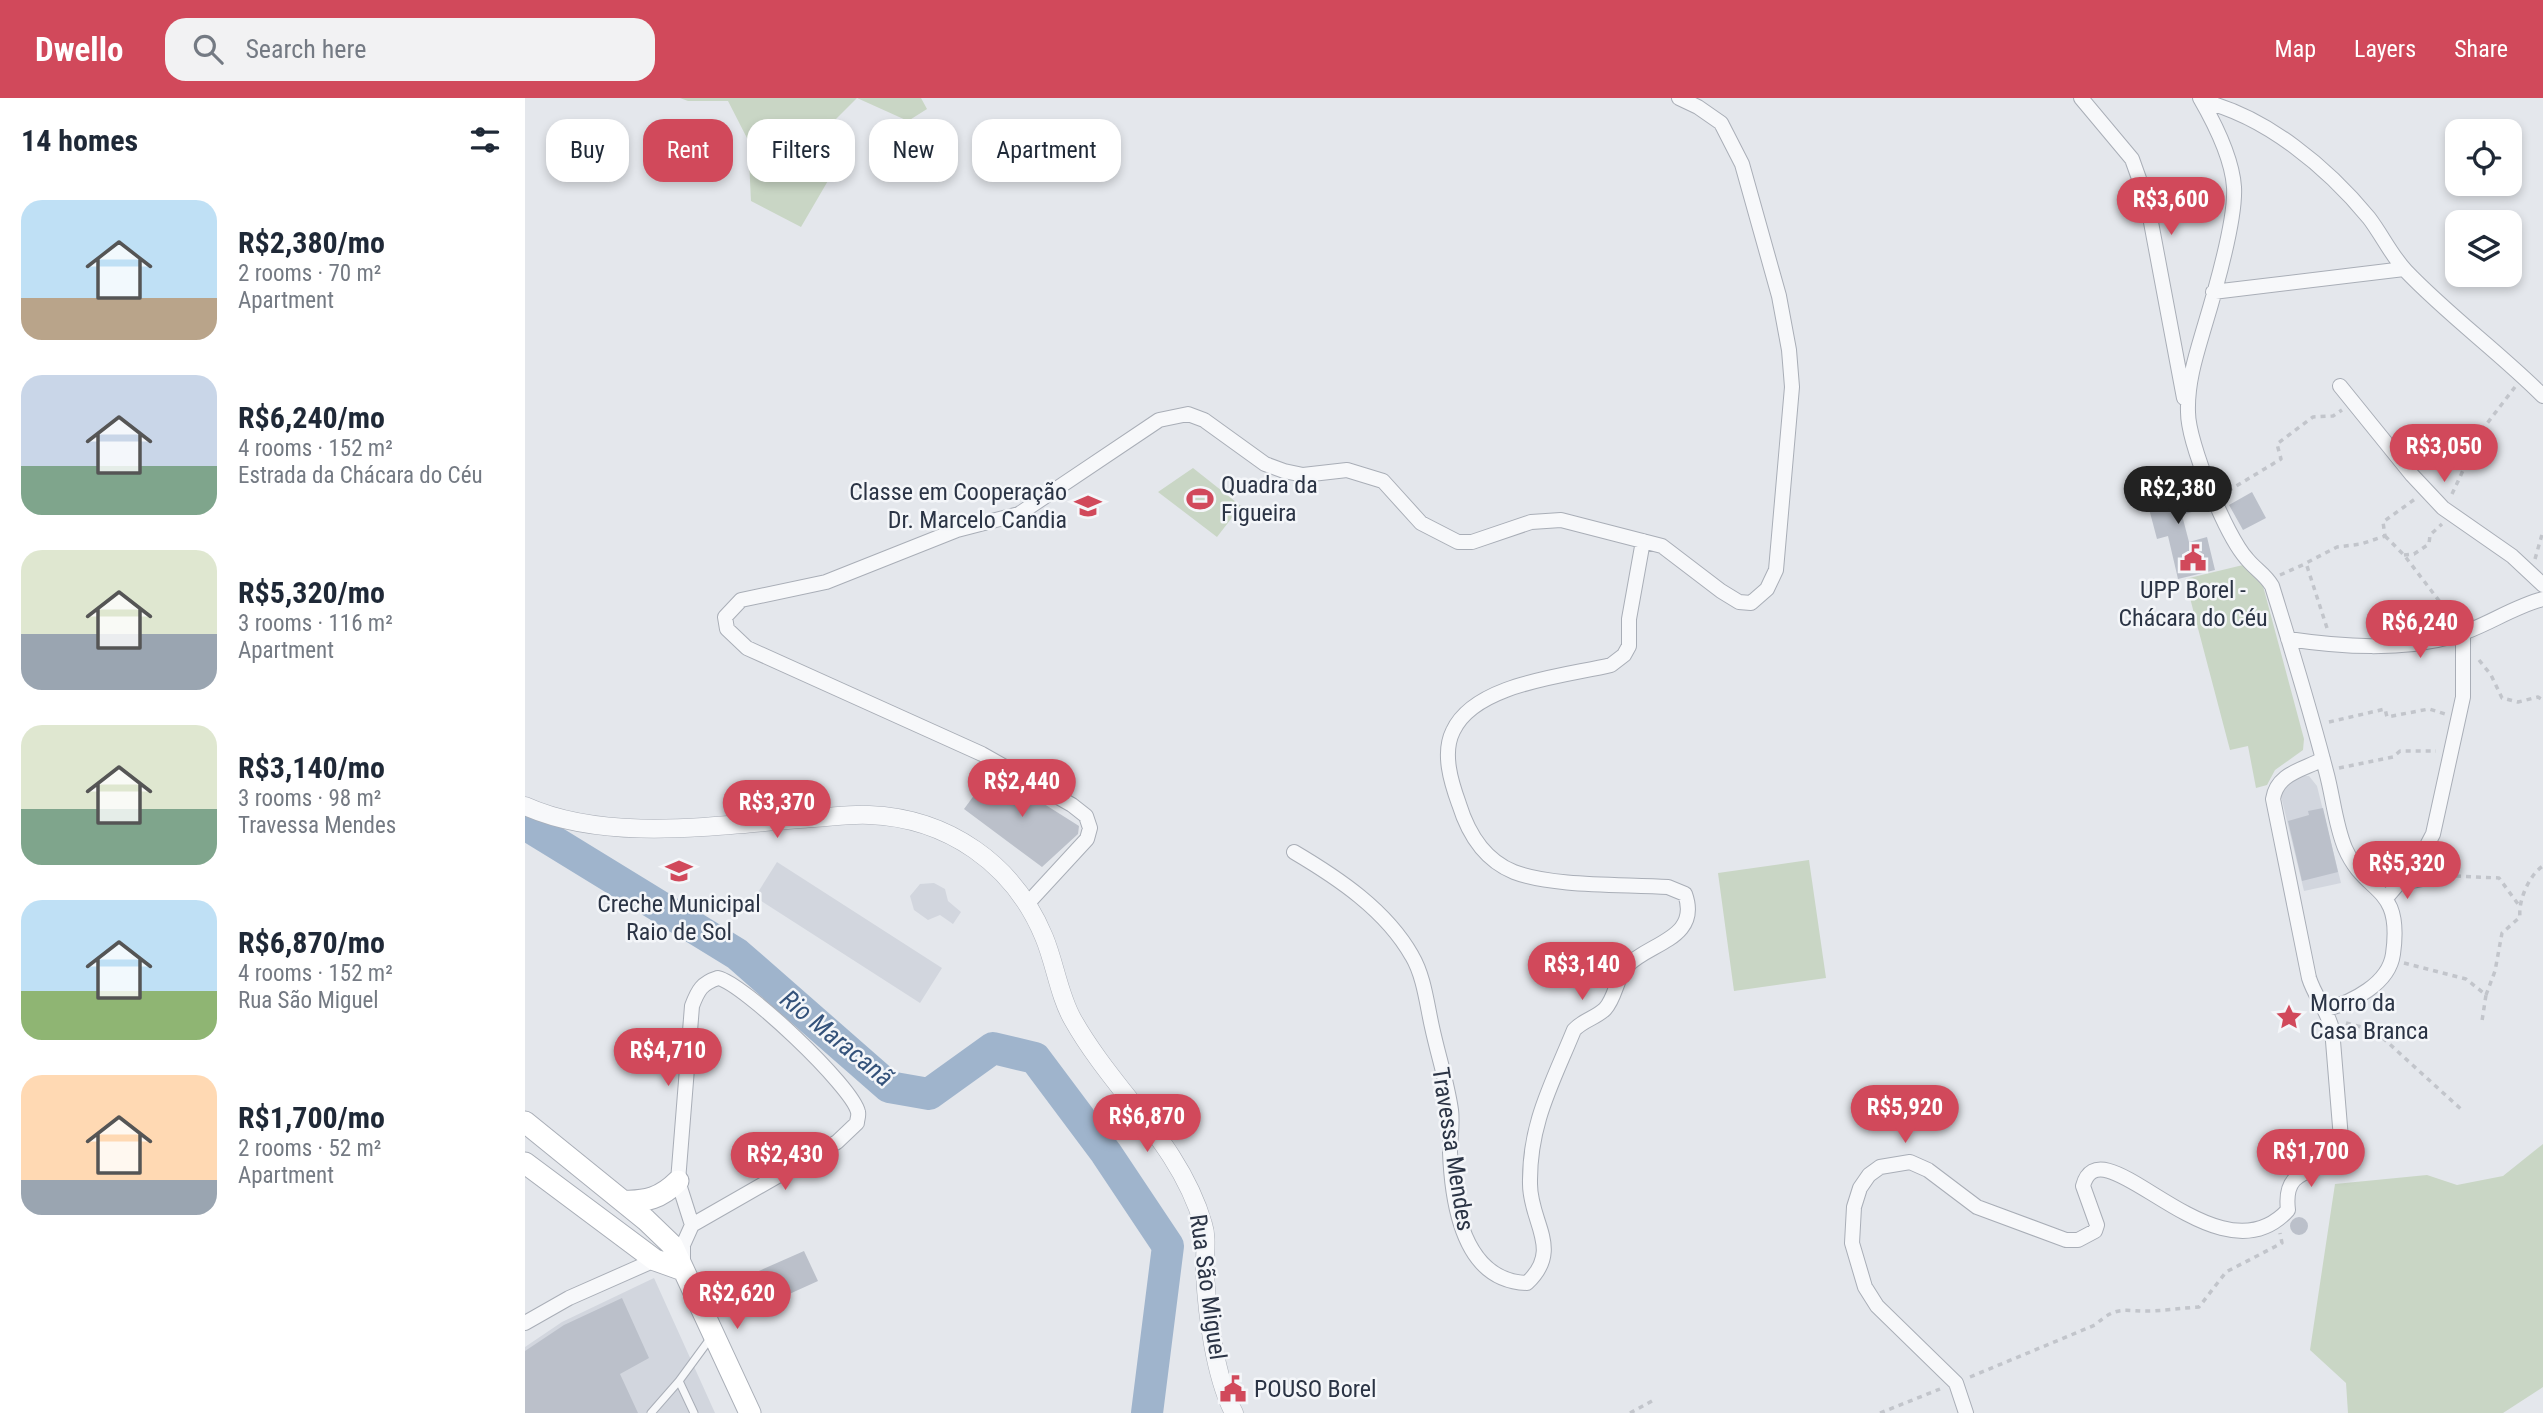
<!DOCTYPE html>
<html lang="en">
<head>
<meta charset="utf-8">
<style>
  body { margin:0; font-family:"Roboto Condensed",sans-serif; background:#f2f2f3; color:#1f2937; height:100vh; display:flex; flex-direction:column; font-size:26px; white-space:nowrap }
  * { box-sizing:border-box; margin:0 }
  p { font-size:23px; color:#747a83 }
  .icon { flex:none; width:38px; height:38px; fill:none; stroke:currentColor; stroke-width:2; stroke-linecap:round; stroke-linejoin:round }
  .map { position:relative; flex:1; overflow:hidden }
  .drawer { display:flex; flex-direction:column; background:#fff; width:525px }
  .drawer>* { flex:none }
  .guide { position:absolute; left:21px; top:21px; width:665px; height:63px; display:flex; gap:14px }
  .controls { position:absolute; left:1920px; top:21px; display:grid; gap:14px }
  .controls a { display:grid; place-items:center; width:77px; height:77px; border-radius:14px; background:#fff; box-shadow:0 4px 10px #0003; font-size:35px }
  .price { position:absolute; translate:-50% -60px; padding:0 16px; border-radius:24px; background:#d1495b; color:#fff; font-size:23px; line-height:46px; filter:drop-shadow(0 2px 4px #0008) }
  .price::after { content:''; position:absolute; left:50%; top:42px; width:21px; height:16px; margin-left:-10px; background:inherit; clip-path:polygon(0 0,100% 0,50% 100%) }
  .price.active { background:#222; color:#fff }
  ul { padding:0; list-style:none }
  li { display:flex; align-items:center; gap:21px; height:175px; padding:0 21px }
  li span { display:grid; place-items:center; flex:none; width:196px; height:140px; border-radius:21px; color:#555 }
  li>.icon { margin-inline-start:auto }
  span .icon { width:84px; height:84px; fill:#fffc; stroke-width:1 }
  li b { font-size:30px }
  h2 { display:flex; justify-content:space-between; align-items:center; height:84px; padding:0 21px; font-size:30px }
  .chip { padding:0 24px; border-radius:21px; background:#fff; box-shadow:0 4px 10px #0003; font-size:24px; line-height:63px }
  .chip.active { background:#d1495b; color:#fff }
  header { display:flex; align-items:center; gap:42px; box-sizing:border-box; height:98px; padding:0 35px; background:#d1495b; color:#fff }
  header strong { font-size:33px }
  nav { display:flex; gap:38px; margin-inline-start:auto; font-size:24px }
  .search { width:490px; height:63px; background:#f2f2f3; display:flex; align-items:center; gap:18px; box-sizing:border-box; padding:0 24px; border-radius:21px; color:#747a83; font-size:26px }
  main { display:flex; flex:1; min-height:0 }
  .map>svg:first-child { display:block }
  .built { fill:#d2d6de }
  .green { fill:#c9d6c5 }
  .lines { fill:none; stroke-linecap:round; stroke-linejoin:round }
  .river { stroke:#9fb4cc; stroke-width:32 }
  .building { fill:#bbc0ca }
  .service-casing { stroke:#a9aeb7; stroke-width:9 }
  .minor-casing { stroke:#a9aeb7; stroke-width:16 }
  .tertiary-casing { stroke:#a9aeb7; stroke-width:19 }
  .secondary-casing { stroke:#a9aeb7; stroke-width:23 }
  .path { stroke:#c2c5cb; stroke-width:3.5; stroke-dasharray:5 5; stroke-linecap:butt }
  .service { stroke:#f7f8fa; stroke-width:7 }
  .minor { stroke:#f7f8fa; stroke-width:14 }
  .tertiary { stroke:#f7f8fa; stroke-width:18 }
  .secondary { stroke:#fff; stroke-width:21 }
  .labels { text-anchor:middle; stroke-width:5; stroke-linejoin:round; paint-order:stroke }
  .poi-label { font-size:24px; fill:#2b3445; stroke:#f4f6f9; text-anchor:start }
  .street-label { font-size:24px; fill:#2b3445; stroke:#f4f6f9 }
  .water-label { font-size:26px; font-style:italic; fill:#34527a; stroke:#f4f6f9 }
</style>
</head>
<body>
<header>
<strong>Dwello</strong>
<div class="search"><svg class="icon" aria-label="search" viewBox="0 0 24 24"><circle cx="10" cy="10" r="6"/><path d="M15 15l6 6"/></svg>Search here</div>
<nav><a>Map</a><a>Layers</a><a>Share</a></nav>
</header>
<main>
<section class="drawer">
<h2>14 homes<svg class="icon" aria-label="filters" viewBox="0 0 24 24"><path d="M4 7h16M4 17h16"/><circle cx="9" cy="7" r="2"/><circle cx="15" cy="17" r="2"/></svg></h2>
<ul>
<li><span style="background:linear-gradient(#bfe0f5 70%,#b9a48a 0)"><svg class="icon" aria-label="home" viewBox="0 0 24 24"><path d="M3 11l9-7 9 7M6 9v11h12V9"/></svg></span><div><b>R$2,380/mo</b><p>2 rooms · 70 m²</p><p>Apartment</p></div></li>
<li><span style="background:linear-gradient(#c9d6e8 65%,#7fa58c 0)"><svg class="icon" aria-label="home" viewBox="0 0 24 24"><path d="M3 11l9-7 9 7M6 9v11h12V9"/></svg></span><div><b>R$6,240/mo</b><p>4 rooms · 152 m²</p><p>Estrada da Chácara do Céu</p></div></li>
<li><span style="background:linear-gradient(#dfe7d0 60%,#9aa5b1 0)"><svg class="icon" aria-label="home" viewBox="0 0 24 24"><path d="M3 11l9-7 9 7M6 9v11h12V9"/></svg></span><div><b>R$5,320/mo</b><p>3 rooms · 116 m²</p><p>Apartment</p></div></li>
<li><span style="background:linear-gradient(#dfe7d0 60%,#7fa58c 0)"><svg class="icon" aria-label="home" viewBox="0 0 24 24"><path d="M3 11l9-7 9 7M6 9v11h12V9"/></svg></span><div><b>R$3,140/mo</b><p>3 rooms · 98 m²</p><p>Travessa Mendes</p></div></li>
<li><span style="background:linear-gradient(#bfe0f5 65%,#8fb573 0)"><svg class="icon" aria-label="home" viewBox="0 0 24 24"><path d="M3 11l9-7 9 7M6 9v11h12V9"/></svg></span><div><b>R$6,870/mo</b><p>4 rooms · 152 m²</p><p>Rua São Miguel</p></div></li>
<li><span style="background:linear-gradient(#ffd9b3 75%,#9aa5b1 0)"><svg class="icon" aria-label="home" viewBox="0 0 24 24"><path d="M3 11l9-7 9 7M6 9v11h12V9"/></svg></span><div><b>R$1,700/mo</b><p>2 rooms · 52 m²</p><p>Apartment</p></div></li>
</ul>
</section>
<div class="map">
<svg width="2018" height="1315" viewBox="0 0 2018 1315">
  <rect width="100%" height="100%" fill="#e4e7ec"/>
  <!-- built -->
  <path class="built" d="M1775 678H1784L1792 688 1816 785 1779 793 1755 694 1761 684Z
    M252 764 417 870 395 905 230 799Z
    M409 785 420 791 423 803 436 814 428 826 415 817 403 822 389 812 385 798 395 786Z
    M129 1180 190 1315H0V1249L37 1224Z"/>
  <!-- green -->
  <path class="green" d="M155 0H396L402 11 383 23 332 0 309 23 304 81 276 129 226 103 223 42 203 3H163Z
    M668 370 716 408 692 439 633 394Z
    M1718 467 1738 488 1779 641 1778 652 1750 672 1742 687 1731 690 1723 648 1705 652 1660 481Z
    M1284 762 1301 880 1209 893 1193 775Z
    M2018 1046V1289L1978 1315H1823L1821 1285 1785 1252 1810 1086 1902 1077 1932 1087 1978 1078Z"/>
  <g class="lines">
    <!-- river -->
    <path class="river" d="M0 726 212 856 364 989 404 996 468 950 510 960 581 1055 643 1148 622 1315"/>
  </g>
  <!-- building -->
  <path class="building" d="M1661 377 1670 413 1657 417 1664 444 1682 439 1690 472 1653 481 1643 438 1632 441 1618 388Z
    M1727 394 1741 420 1718 432 1704 407Z
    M467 673 554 728 553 736 517 769 439 711Z
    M1798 710 1813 774 1777 783 1763 723 1784 717 1783 713Z
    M1765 1128a9 9 0 1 1 18 0a9 9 0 1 1-18 0Z
    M279 1153 293 1183 240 1207 227 1176Z
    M97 1200 124 1260 95 1276 113 1315H0V1253L39 1227Z"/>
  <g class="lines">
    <!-- service casing -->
    <g class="service-casing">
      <path id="service" d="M154 1283 187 1238
        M126 1315 154 1283 169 1315"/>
    </g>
    <!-- minor casing -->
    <g class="minor-casing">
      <path id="minor" d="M1556 0 1607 61 1622 103 1659 300
        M1675 0C1690 26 1707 59 1709 89 1711 121 1689 197 1679 230 1671 257 1662 285 1663 314 1663 345 1701 438 1722 461 1731 472 1740 476 1747 488 1766 549 1785 611 1801 673 1808 698 1810 726 1820 750 1840 798 1878 785 1868 856 1864 886 1827 904 1802 911
        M1677 3C1741 18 1803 70 1844 120 1857 137 1866 157 1881 173 1924 218 1974 254 2018 298
        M1688 194 1879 171
        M1815 288 1887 377 1918 410 1987 458 2018 487
        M1763 541C1817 549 1876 553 1929 538 1960 529 1987 509 2018 501
        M769 754C813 780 861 812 887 858 899 878 902 907 907 929 913 957 922 984 926 1012 928 1026 925 1040 925 1054 927 1106 938 1183 1002 1185 1038 1151 1005 1125 1005 1086 1004 1026 1027 986 1049 932 1058 922 1071 920 1080 911 1091 899 1091 880 1102 868 1123 845 1176 841 1160 796L1143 789C1099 786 1028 789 989 774 959 762 943 735 934 706 926 684 917 655 928 633 950 585 1041 578 1086 567L1099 557 1104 548V521L1118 443
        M1872 786 1918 777
        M1862 799 1896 759 1908 736 1938 599V534
        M503 805 562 741 565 730 561 718 547 707 457 656 222 550 202 531 200 519 216 502 301 484 432 432 494 416 634 322 663 316 679 322 740 366 759 373 778 377 822 372 858 383 896 425 933 444H947L1006 424 1036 422 1137 448 1196 493 1214 504 1226 505 1242 491 1251 472 1267 289 1264 252 1254 198 1217 66 1196 25 1173 9 1154 0
        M158 1165V1147L167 1127 312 1044 332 1025C332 1021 334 1018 333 1014 328 989 218 885 193 880 177 885 173 892 167 908L153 1083 167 1127
        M0 1225 44 1200 130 1162
        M1441 1315 1431 1285 1352 1208 1340 1189 1327 1145 1329 1109 1335 1090 1344 1077 1355 1069 1385 1064 1403 1072 1452 1109 1541 1142H1553L1570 1133 1572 1127 1558 1088C1576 1020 1692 1190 1763 1112 1758 1071 1785 1076 1814 1060L1817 1053 1807 931C1802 911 1790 899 1784 880L1748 701C1752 675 1778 672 1798 661"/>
    </g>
    <!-- tertiary casing -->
    <g class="tertiary-casing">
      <path id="tertiary" d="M0 708C84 746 199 726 289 720 307 719 326 716 344 717 423 720 489 766 519 839 530 865 534 898 548 922 588 993 655 1046 678 1126 683 1141 679 1159 680 1175 682 1216 690 1279 709 1315"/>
    </g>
    <!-- secondary casing -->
    <g class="secondary-casing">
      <path id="secondary" d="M0 1024 121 1122 147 1147 225 1315
        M0 1065 130 1162 158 1172
        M98 1103C121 1104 136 1100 153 1083"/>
    </g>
    <!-- path -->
    <path class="path" d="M1703 393 1756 361 1752 346 1788 319 1808 318 1817 312
      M1927 396 1957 332 1990 289
      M1860 438 1879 457 1928 521
      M1879 457 1889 456 1904 446 1905 437 1917 426
      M2010 461 2018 433
      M1755 477 1780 466
      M1802 530 1781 465 1812 449 1836 446 1860 438 1858 424 1890 401
      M1954 562 1966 577 1977 600 1993 604 2013 599 2018 602
      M1804 624 1860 611 1862 619 1904 611 1920 616
      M1814 670 1868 659 1875 653H1911
      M1931 778 1974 780 1993 806
      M1879 865 1941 881 1961 897 1957 923
      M1961 897 1970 873 1977 835 1995 819C1993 803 2004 777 2018 768
      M1821 925 1844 931 1859 941 1938 1013
      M1445 1279 1570 1227C1593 1206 1600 1214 1628 1213 1643 1212 1658 1210 1674 1209L1701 1174 1757 1145 1755 1135
      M1105 1315 1127 1303
      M1355 1315 1415 1291"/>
    <!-- service -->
    <use href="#service" class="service"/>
    <!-- minor -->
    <use href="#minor" class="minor"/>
    <!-- tertiary -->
    <use href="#tertiary" class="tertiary"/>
    <!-- secondary -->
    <use href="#secondary" class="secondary"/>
  </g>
  <!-- icons -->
  <defs>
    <g id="stadium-bare" transform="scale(2.1)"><path d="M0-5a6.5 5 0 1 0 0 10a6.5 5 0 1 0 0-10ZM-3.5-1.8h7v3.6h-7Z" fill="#d1495b" stroke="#f4f6f9" stroke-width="2.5" paint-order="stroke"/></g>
    <g id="school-bare" transform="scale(2.1)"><path d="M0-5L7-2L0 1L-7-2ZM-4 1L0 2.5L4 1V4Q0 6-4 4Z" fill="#d1495b" stroke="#f4f6f9" stroke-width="2.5" paint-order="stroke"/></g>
    <g id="civic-bare" transform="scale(2.1)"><path d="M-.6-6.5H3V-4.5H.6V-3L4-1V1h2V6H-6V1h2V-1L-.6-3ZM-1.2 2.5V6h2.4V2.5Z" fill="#d1495b" stroke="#f4f6f9" stroke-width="2.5" paint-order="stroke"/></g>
    <g id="sight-bare" transform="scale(2.1)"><path d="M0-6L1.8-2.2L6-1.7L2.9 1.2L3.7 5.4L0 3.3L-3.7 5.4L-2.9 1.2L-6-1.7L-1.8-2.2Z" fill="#d1495b" stroke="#f4f6f9" stroke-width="2.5" paint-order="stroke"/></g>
  </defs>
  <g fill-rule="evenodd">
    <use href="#stadium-bare" x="675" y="401"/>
    <use href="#school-bare" x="563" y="408"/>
    <use href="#civic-bare" x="1668" y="460"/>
    <use href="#school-bare" x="154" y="773"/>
    <use href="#sight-bare" x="1764" y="919"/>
    <use href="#civic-bare" x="708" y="1291"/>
  </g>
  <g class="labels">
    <!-- poi labels -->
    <g class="poi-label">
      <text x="696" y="395">Quadra da<tspan x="696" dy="28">Figueira</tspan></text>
      <text x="542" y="402" text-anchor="end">Classe em Cooperação<tspan x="542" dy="28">Dr. Marcelo Candia</tspan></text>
      <text x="1668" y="500" text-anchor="middle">UPP Borel -<tspan x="1668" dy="28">Chácara do Céu</tspan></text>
      <text x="154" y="814" text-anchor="middle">Creche Municipal<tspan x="154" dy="28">Raio de Sol</tspan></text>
      <text x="1785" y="913">Morro da<tspan x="1785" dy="28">Casa Branca</tspan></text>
      <text x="729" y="1299">POUSO Borel</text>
    </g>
    <!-- street labels -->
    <g class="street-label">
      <text transform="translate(928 1051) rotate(81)" y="8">Travessa Mendes</text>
      <text transform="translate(683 1189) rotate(82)" y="8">Rua São Miguel</text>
    </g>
    <!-- water labels -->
    <g class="water-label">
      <text transform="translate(312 940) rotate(39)" y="9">Rio Maracanã</text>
    </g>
  </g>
</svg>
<div class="controls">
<a><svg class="icon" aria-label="locate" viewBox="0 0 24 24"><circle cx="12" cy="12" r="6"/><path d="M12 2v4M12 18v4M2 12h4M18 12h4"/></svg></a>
<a><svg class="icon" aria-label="layers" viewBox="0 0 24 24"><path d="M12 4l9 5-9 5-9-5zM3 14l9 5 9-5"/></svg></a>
</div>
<b class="price" style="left:1646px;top:139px">R$3,600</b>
<b class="price" style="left:1919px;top:386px">R$3,050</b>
<b class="price active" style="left:1653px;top:428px">R$2,380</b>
<b class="price" style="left:1895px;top:562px">R$6,240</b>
<b class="price" style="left:497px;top:721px">R$2,440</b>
<b class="price" style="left:252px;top:742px">R$3,370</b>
<b class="price" style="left:1882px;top:803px">R$5,320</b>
<b class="price" style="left:1057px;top:904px">R$3,140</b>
<b class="price" style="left:143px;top:990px">R$4,710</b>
<b class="price" style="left:1380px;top:1047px">R$5,920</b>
<b class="price" style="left:622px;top:1056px">R$6,870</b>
<b class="price" style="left:1786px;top:1091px">R$1,700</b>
<b class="price" style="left:260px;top:1094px">R$2,430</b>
<b class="price" style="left:212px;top:1233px">R$2,620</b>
<div class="guide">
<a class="chip">Buy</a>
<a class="chip active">Rent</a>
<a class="chip">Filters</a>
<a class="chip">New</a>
<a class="chip">Apartment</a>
</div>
</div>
</main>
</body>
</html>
